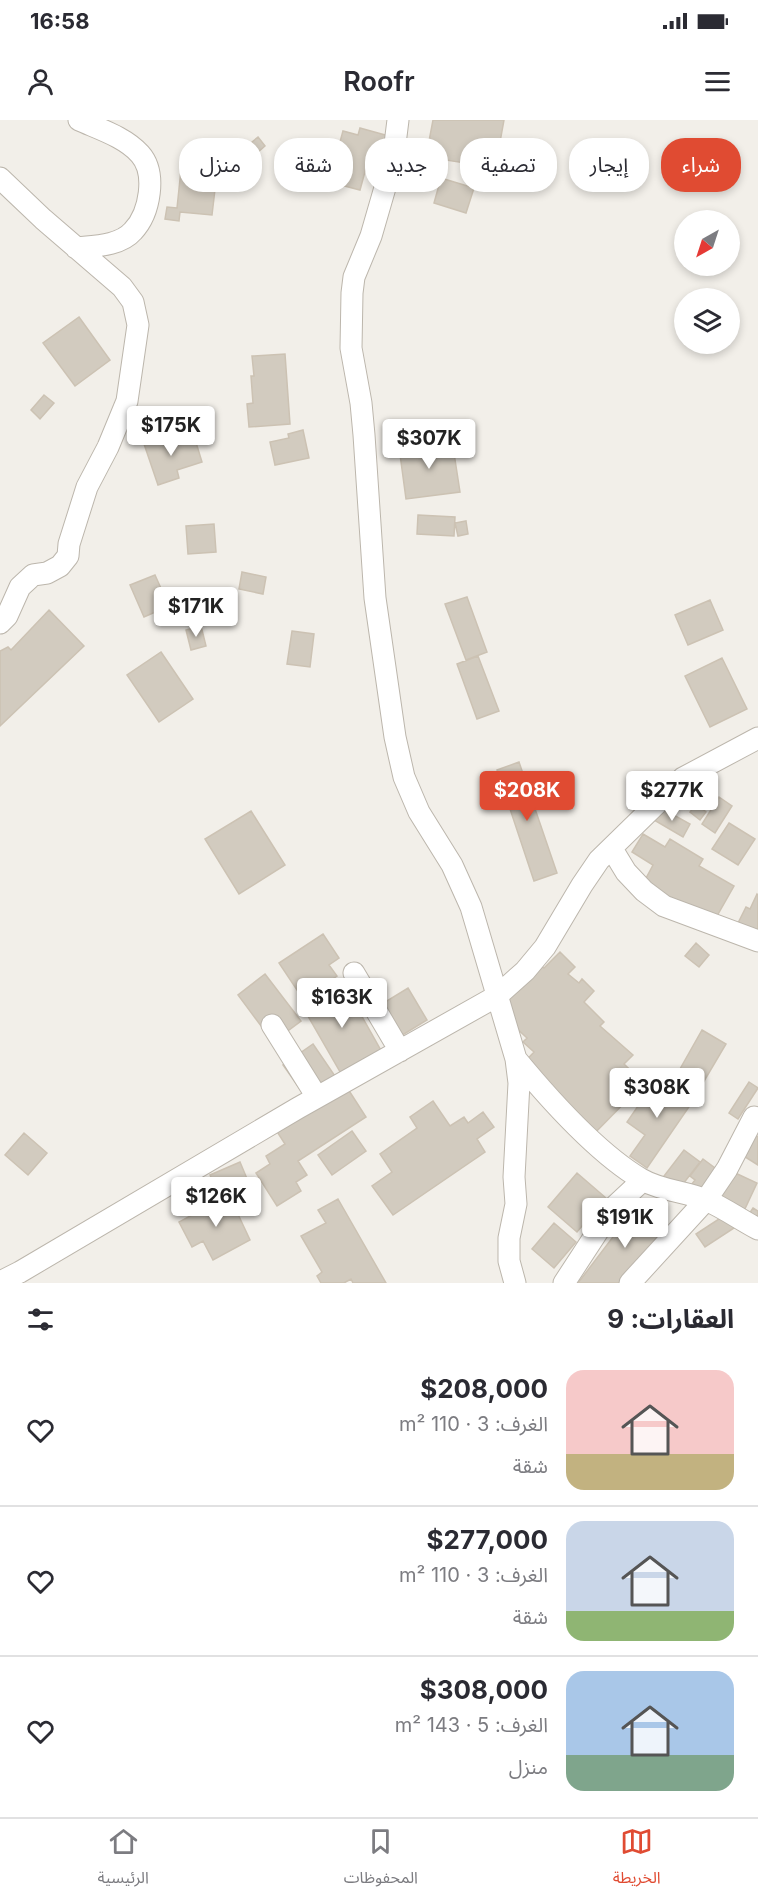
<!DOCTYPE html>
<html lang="ar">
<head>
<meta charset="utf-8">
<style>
  body { margin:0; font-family:Inter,"Noto Sans Arabic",sans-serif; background:#f7f7f7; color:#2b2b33; direction:rtl; height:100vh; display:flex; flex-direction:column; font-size:22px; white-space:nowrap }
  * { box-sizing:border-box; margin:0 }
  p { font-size:20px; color:#7c7c81 }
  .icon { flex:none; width:33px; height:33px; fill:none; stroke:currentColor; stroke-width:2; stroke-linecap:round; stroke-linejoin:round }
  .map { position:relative; height:1163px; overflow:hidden; direction:ltr }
  .side { display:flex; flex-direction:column; background:#fff; flex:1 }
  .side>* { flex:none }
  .guide { position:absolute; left:18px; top:18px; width:723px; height:54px; direction:rtl; display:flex; gap:12px }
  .needle { width:39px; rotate:219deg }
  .controls { position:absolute; left:674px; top:90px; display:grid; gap:12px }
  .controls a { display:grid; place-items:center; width:66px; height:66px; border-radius:50%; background:#fff; box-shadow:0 3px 9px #0003; font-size:30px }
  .price { position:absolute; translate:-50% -51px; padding:0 14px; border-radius:6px; background:#fff; color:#222; font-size:20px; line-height:39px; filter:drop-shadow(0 2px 3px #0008) }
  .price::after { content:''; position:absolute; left:50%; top:36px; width:18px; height:14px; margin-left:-9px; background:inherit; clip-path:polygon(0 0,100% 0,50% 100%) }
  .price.on { background:#e04b32; color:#fff }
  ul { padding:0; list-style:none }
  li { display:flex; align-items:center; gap:18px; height:150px; padding:0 24px }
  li+li { border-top:2px solid #e1e1e2 }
  li span { display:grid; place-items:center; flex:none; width:168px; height:120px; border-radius:18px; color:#555 }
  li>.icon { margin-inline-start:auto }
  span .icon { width:72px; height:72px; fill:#fffc; stroke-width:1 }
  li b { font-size:26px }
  h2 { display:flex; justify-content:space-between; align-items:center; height:72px; padding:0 24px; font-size:26px }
  .chip { padding:0 21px; border-radius:24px; background:#fff; box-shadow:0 3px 9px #0003; font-size:21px; line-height:54px }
  .chip.on { background:#e04b32; color:#fff }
  .status { display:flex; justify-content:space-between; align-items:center; height:42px; padding:0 30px; background:#fff; direction:ltr }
  .status svg { height:16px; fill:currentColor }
  header { display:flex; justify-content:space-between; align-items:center; height:78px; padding:0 24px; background:#fff; font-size:27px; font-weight:600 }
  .dock { display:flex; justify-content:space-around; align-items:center; height:84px; border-top:2px solid #e1e1e2; background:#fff; font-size:16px; color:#7c7c81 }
  .dock a { display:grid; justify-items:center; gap:3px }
  .dock .on { color:#e04b32 }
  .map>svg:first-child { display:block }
  .building { fill:#d2cbbf; stroke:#ccc2b3; stroke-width:1.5 }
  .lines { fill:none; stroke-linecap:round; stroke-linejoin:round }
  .minor-casing { stroke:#bcb6ac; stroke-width:23 }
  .minor { stroke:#fff; stroke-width:21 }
</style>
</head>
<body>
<div class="status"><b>16:58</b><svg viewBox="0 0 49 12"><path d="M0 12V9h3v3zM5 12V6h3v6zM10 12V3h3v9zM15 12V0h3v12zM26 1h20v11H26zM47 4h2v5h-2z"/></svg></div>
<header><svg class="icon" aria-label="menu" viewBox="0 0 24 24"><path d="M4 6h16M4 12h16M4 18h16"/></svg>Roofr<svg class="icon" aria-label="person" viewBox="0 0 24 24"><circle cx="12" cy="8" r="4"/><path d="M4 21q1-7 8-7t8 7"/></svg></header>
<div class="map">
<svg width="758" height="1163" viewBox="0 0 758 1163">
  <rect width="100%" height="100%" fill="#f2efe9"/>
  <!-- building -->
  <path class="building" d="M433 0H504L498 33 467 27 465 43 426 37Z
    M360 8 389 16 379 51 366 48 360 70 329 62 343 11 358 15Z
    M258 17 265 26 248 41 240 32Z
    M182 40 218 44 212 95 180 92 179 101 165 99 167 87 177 88Z
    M441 58 474 68 466 93 434 83Z
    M79 197 110 240 75 266 43 223Z
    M285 234 290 304 249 307 247 284 253 283 251 256H254L252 236Z
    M44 275 54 283 40 299 31 290Z
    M303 310 309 338 275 345 270 322 289 318 288 314Z
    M163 315 166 325 194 316 202 342 177 350 179 358 158 365 143 321Z
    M452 320 460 372 406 379 399 327Z
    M418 395 455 397 454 416 417 414Z
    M466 401 468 414 458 416 455 403Z
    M214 404 216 432 188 434 186 406Z
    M242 452 266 457 263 474 239 469Z
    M155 455 169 486 144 497 130 465Z
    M467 477 487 532 466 540 445 484Z
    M710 480 723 510 688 525 675 495Z
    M49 490 84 526 0 606V531L8 527 11 530Z
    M201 506 206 526 191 530 186 510Z
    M292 511 314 514 310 547 287 544Z
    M161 532 193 579 159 602 127 555Z
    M478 536 499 591 477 599 457 544Z
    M722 538 747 589 710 607 685 556Z
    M519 642 557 753 534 761 497 650Z
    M719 677 732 686 715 713 702 704Z
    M696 684 706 692 700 700 690 692Z
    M661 688 690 704 683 717 654 700Z
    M251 691 285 745 239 774 205 719Z
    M729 703 755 719 738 745 712 729Z
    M643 714 665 727 670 719 703 739 699 746 734 766 713 803 644 762 653 745 632 732Z
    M757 774 758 775V828L736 807 746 787 750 789Z
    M323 814 339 838 329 845 337 856 303 879 279 843Z
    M696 823 709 835 699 847 685 836Z
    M560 832 575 847 568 854 579 863 582 859 594 871 584 882 604 902 600 906 633 935 624 944 644 963 587 1021 518 949 534 932 523 922 527 918 497 890 540 845 544 848Z
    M265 854 301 901 273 922 238 875Z
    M342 861 383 934 343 957 301 884Z
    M408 868 427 900 396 919 377 887Z
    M702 910 726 924 703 963 680 949Z
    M313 924 337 959 307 979 283 945Z
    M658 957 693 981 647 1048 630 1036 645 1015 627 1002Z
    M749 962 758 968 738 999 729 993Z
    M346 966 366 997 298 1041 307 1055 296 1062 301 1071 277 1086 256 1053 270 1044 266 1036 285 1024 276 1010Z
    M433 981 450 1006 464 997 468 1003 483 992 494 1007 477 1019 485 1032 393 1095 372 1066 392 1052 380 1034 417 1008 410 997Z
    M352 1011 366 1031 332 1055 318 1035Z
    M24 1013 47 1033 28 1055 5 1035Z
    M754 1014 758 1017V1045L742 1035Z
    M684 1030 700 1042 670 1081 654 1069Z
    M703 1039 719 1051 693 1085 682 1077 695 1060 690 1056Z
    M240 1042 253 1073 233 1081 228 1069 218 1074 210 1055Z
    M731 1051 757 1063 743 1093 718 1081Z
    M577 1053 606 1078 577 1112 548 1087Z
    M229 1075 250 1120 213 1140 203 1121 192 1127 179 1102Z
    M338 1079 386 1163H353L351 1159 344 1163H321L317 1156 322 1152 301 1116 326 1103 318 1090Z
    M638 1084 666 1106 624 1163H578Z
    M753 1088 758 1091V1103L741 1106Z
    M725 1095 734 1108 705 1127 696 1114Z
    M554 1103 576 1122 554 1148 532 1129Z"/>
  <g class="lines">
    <!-- minor casing -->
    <g class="minor-casing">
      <path id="minor" d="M398 0 393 40 371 116 354 157 352 173 351 228 361 283 364 315 375 478 395 617 404 657 419 692 452 745 471 787 516 939 519 963 514 1057 516 1084 509 1118V1141L515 1163
        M0 58 43 99 122 167 133 182 138 205 127 281 108 327 87 367 69 424 68 436 60 446 47 453 33 455 20 467 7 496 0 503
        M76 128C94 126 120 126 133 111 150 93 157 53 140 34 125 17 99 9 79 0
        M612 729 626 752 644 771 664 786 758 821
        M354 853 400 931
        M272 905 317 977
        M516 939C549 979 597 1033 641 1059 661 1071 685 1071 706 1080 724 1088 741 1100 758 1109
        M0 1162 20 1152 298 988 497 876 525 851 545 827 582 765 599 740 683 658 758 618
        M564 1163 613 1088 643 1060
        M630 1163 706 1080 727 1049 754 997"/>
    </g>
    <!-- minor -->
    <use href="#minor" class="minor"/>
  </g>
</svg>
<div class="controls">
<a><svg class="needle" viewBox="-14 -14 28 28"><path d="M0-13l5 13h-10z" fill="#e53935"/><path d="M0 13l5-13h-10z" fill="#7c7c81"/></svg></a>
<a><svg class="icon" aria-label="layers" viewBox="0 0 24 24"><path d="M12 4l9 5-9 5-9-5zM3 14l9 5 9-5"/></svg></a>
</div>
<b class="price" style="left:171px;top:337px">$175K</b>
<b class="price" style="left:429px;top:350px">$307K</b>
<b class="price" style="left:196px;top:518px">$171K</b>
<b class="price on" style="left:527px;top:702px">$208K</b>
<b class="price" style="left:672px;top:702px">$277K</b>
<b class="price" style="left:342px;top:909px">$163K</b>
<b class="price" style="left:657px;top:999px">$308K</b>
<b class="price" style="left:216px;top:1108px">$126K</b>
<b class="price" style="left:625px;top:1129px">$191K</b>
<div class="guide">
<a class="chip on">شراء</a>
<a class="chip">إيجار</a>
<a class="chip">تصفية</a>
<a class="chip">جديد</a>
<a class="chip">شقة</a>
<a class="chip">منزل</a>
</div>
</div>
<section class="side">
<h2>العقارات: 9<svg class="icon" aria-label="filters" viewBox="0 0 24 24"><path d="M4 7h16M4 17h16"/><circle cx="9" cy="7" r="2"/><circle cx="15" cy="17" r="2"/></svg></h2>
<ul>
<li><span style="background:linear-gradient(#f6c9c9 70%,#c2b280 0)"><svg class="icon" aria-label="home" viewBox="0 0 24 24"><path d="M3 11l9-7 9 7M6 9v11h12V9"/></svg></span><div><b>$208,000</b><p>الغرف: 3 · 110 m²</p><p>شقة</p></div><svg class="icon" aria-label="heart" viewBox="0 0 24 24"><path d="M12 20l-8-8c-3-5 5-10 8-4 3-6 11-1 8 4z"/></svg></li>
<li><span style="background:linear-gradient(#c9d6e8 75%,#8fb573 0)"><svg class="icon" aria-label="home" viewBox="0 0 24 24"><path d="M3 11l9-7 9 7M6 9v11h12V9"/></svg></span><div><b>$277,000</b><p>الغرف: 3 · 110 m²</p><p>شقة</p></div><svg class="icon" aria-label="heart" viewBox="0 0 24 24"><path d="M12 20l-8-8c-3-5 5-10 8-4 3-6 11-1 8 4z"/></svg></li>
<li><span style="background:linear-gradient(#a9c7e8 70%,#7fa58c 0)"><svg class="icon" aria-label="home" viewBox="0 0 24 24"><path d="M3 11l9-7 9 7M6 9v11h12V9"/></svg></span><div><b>$308,000</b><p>الغرف: 5 · 143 m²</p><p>منزل</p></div><svg class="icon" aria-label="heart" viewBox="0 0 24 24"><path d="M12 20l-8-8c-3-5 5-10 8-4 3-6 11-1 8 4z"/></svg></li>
</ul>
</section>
<nav class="dock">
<a class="on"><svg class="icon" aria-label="map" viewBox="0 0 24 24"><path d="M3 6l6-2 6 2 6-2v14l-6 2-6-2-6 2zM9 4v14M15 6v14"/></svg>الخريطة</a>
<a><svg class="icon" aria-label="saved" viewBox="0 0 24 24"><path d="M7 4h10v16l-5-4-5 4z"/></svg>المحفوظات</a>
<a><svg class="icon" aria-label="home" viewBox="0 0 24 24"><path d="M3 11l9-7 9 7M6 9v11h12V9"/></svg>الرئيسية</a>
</nav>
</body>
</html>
